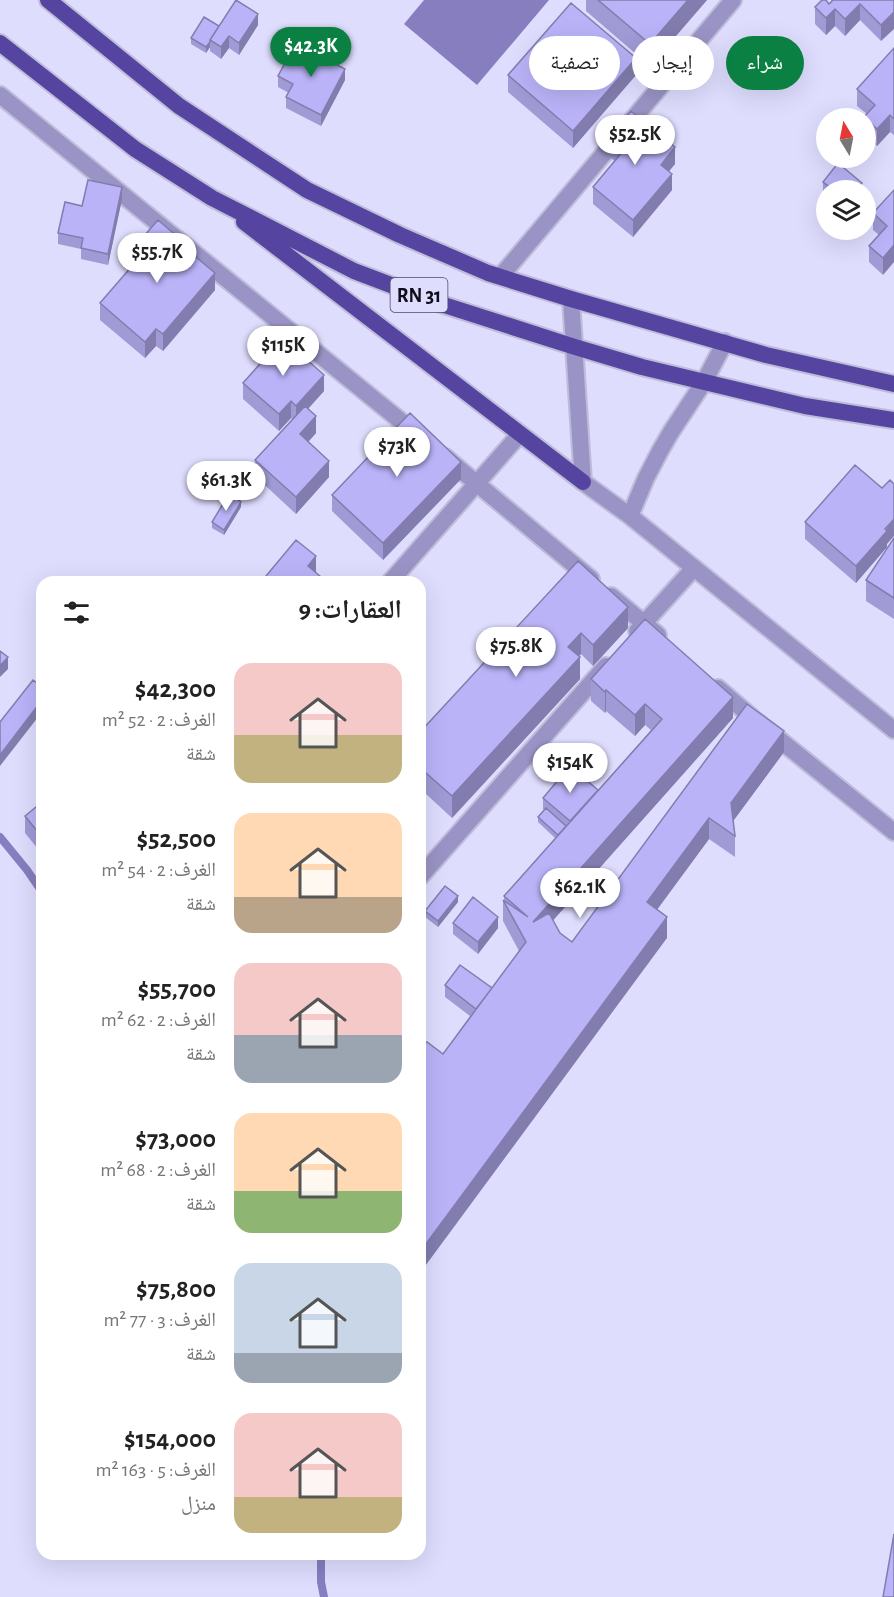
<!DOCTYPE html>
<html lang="ar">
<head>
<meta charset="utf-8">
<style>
  body { margin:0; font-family:"Alegreya Sans","Noto Naskh Arabic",sans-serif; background:#f6f6f6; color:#222; direction:rtl; height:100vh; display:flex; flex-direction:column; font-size:22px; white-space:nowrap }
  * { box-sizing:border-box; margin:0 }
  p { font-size:20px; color:#767676 }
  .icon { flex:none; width:33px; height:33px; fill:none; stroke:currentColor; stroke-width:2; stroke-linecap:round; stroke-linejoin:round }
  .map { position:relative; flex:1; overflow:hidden; direction:ltr }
  .drawer { position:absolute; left:36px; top:576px; width:390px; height:984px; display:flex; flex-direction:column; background:#fff; border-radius:18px; box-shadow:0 6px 24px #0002; direction:rtl }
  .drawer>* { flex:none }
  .guide { position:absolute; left:444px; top:36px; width:360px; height:54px; direction:rtl; display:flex; gap:12px }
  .needle { width:39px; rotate:350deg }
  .tools { position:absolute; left:816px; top:108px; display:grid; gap:12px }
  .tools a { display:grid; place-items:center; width:60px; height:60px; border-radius:50%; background:#fff; box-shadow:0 6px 24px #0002; font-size:30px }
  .price { position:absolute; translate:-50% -51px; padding:0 14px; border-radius:21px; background:#fff; color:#222; font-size:20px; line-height:39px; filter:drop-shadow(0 2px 3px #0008) }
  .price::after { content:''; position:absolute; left:50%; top:36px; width:18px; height:14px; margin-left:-9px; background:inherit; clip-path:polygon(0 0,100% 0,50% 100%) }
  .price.on { background:#0b8043; color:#fff }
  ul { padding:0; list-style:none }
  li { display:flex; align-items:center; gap:18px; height:150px; padding:0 24px }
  li span { display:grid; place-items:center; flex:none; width:168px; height:120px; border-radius:18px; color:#555 }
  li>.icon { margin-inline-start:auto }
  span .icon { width:72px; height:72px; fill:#fffc; stroke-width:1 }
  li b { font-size:26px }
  h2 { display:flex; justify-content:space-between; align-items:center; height:72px; padding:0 24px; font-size:26px }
  .chip { padding:0 21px; border-radius:27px; background:#fff; box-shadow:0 6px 24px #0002; font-size:21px; line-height:54px }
  .chip.on { background:#0b8043; color:#fff }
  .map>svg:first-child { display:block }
  .water { fill:#867ebf }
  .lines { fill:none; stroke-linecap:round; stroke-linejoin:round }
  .stream { stroke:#867ebf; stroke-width:8 }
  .minor-casing { stroke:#bebcd9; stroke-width:20 }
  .tertiary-casing { stroke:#bebcd9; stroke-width:20 }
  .trunk-casing { stroke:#bebcd9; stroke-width:20 }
  .minor { stroke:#9994c5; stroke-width:16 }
  .tertiary { stroke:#9994c5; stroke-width:16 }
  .trunk { stroke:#5644a1; stroke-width:16 }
  .wall { fill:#a09ad5 }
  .shaded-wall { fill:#827dae }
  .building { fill:#bab3f8; stroke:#827dae; stroke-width:1.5 }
  .labels { text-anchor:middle; stroke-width:4.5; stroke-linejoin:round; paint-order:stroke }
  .shield { fill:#dfddfe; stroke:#4d4c5d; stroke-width:1.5 }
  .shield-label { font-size:20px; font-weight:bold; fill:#0f0e18 }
</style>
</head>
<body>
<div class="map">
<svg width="894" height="1597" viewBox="0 0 894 1597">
  <rect width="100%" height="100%" fill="#dfddfe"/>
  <!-- water -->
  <path class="water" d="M424 0H549L477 85 404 24Z"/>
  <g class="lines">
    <!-- stream -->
    <path class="stream" d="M0 837 27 870 42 892
      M321 1554V1582L324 1597"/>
    <!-- minor casing -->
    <g class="minor-casing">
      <path id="minor" d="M0 95 418 435
        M501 276 733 0
        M445 457 591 579
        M390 582 520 434
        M611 596 658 635
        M637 631 694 568
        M718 688 755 720 894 832
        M420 877 606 666"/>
    </g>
    <!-- tertiary casing -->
    <g class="tertiary-casing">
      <path id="tertiary" d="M571 299 583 482 630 516 894 730
        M630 516 646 478 660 451 671 432 704 382 725 342"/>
    </g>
    <!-- trunk casing -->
    <g class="trunk-casing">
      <path id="trunk" d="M48 0 179 106 307 190 400 235 488 273 571 299 766 355 894 384
        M0 43 135 149 212 198 354 271 441 304 575 347 642 367 805 406 894 420
        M244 222 583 482"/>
    </g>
    <!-- minor -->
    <use href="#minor" class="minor"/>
    <!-- tertiary -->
    <use href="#tertiary" class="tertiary"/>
    <!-- trunk -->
    <use href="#trunk" class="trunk"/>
  </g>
  <!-- wall -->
  <path class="wall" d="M586 0H707L650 66 586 11Z
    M831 0H894L881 41 860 20 845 36 835 26 826 35 815 24V7L829 4 831 2Z
    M258 25 239 55 229 48 221 59 210 51V47L206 53 191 44V38L219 26Z
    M894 48V135L890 132 877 146 866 136V118H864V117L867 114 857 106V89Z
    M508 75H636L573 148 508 92Z
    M278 76 345 80 321 126 286 108V97L289 93 278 87Z
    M608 139 675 164 669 171 672 190 633 237 593 204V187L615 161 608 156Z
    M823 182 862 190H826V196L823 193Z
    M894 190 883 275 869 262V246L879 235 873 230V213Z
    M122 199 108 265 81 259V249L58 244V233L82 206Z
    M179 243 215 290 163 351 156 346 145 358 100 320V303L137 260V244Z
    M243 383 324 391 308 409 316 433 308 442 329 477 296 514 255 476V460L292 419 291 418 279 431 243 399Z
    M461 479 383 560 332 511V495Z
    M241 507 224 535 212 528V522Z
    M805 522 887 544V547L856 583 805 539Z
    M894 538V619L866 601V580Z
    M578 561 628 628 593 666 581 654 579 656 580 679 452 818 426 794 420 732Z
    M591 679 733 718 553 920 560 933 572 942 747 704 784 752 733 821 735 836V857L709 839 657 910 667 938 443 1054 470 1016 445 997V985L492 988 519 951 503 921V900L504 901V896L555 838 538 822V817L544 810 543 809V798L598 790 651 730 645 725 635 736 606 711 605 713 591 701Z
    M42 802V854L25 833V816Z
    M458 902 438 927 425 917V911Z
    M453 923 498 928 478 954 453 934Z"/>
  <!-- shaded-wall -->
  <path class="shaded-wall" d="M688 0H707L650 66V44Z
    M860 4V20L845 36V19Z
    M835 9V26L826 35V18Z
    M894 12V29L881 41V25Z
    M258 14V25L239 55V43Z
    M229 36V48L221 59V47Z
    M210 42V47L206 53V47Z
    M636 58V75L573 148V131Z
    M345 69V80L321 126V115Z
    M890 115V132L877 146V129Z
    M675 147V164L661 181V165Z
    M672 174V190L633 237V220Z
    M862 183V190H856Z
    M122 187V199L108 265V254Z
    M894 245V262L883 275V258Z
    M215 273V290L163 351V334Z
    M156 329V346L145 358V342Z
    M324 375V391L296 422V406Z
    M291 401V418L279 431V414Z
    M316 416V433L300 451V434Z
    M329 461V477L296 514V497Z
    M461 462V479L383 560V543Z
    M241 502V507L224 535V530Z
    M894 519V536L887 544V547L856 583V566Z
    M316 556V573L308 566Z
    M628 607V628L593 666V645Z
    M581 633V654L568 668V647Z
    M8 657V669L0 677V666Z
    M580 657V679L452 818V796Z
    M606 690V711L605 713V692Z
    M733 697V718L533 943V922Z
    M42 700V712L0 766V755Z
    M645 704V725L635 736V715Z
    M784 731V752L731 824V803Z
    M426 773V794L420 801V779Z
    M709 818V839L647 923V902Z
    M458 896V902L438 927V921Z
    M498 917V928L478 954V942Z
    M667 917V938L420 1273V1252Z"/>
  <!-- building -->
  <path class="building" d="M236 0 258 14 239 43 229 36 221 47 210 40Z
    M598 0H688L650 44Z
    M822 0H826L829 4 833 0H894V12L881 25 860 4 845 19 835 9 826 18 815 7Z
    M571 3 636 58 573 131 508 75Z
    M204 17 219 26 210 40V42L206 47 191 38Z
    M296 43 345 69 321 115 286 97 293 84 278 76Z
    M894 48V119L890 115 877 129 864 117 875 105 857 89Z
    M631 111 675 147 661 165 672 174 633 220 593 187 623 151 608 139Z
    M838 163 862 183 856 190H834L823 182Z
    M88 180 122 187 108 254 81 248 83 238 58 233 65 202 82 206Z
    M894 190V245L883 258 869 246 887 226 873 213Z
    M158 220 179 238 177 241 215 273 163 334 156 329 145 342 100 303 145 251 137 244Z
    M283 338 324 375 296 406 291 401 279 414 243 383Z
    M305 406 316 416 300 434 329 461 296 497 255 460Z
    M410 413 461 462 383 543 332 495Z
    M855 465 882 488 890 480 894 484V519L885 529 887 531 856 566 805 522Z
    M229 494 241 502 224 530 212 522Z
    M894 538V598L866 580Z
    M296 540 316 556 308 566 327 582H261Z
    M578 561 628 607 593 645 581 633 568 647 580 657 452 796 426 773 420 779V732Z
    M645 619 733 697 533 922 549 913 560 933 572 942 747 704 784 731 731 803 735 836 709 818 647 902 667 917 420 1252V1046L427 1042 443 1054 526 942 503 900 528 917 504 896 662 719 645 704 635 715 606 690 605 692 591 679Z
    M0 651 8 657 0 666Z
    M33 680 42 687V700L0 755V722Z
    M570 766 598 790 570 821 543 798Z
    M42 802V837L25 816Z
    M546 808 566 826 558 835 538 817Z
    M445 886 458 896 438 921 425 911Z
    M473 897 498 917 478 942 453 923Z
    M460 965 492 988 476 1009 445 985Z
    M894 1534V1597H883Z"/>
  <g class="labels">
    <!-- shield labels -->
    <rect class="shield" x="390.5" y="278" width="57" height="34" rx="4.5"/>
    <g class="shield-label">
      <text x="419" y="302">RN 31</text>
    </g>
  </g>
</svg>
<div class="tools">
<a><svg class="needle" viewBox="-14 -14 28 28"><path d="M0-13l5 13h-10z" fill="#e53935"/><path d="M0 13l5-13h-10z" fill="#767676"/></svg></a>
<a><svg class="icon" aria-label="layers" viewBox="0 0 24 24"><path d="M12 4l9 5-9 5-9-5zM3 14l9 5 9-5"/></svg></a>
</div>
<b class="price on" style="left:311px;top:78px">$42.3K</b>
<b class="price" style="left:635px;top:166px">$52.5K</b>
<b class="price" style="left:157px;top:284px">$55.7K</b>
<b class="price" style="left:283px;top:377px">$115K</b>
<b class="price" style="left:397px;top:478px">$73K</b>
<b class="price" style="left:226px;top:512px">$61.3K</b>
<b class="price" style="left:516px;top:678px">$75.8K</b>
<b class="price" style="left:570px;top:794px">$154K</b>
<b class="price" style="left:580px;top:919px">$62.1K</b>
<div class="guide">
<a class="chip on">شراء</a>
<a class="chip">إيجار</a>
<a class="chip">تصفية</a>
</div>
<section class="drawer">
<h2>العقارات: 9<svg class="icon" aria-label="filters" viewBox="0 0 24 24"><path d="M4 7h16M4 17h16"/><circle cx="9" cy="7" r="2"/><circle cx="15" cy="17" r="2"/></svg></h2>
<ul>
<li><span style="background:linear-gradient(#f6c9c9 60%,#c2b280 0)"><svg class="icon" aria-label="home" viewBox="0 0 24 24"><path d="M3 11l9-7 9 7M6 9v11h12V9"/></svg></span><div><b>$42,300</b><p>الغرف: 2 · 52 m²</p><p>شقة</p></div></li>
<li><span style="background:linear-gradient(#ffd9b3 70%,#b9a48a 0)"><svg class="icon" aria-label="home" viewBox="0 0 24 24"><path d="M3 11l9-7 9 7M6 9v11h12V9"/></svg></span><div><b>$52,500</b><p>الغرف: 2 · 54 m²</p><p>شقة</p></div></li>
<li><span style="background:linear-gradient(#f6c9c9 60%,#9aa5b1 0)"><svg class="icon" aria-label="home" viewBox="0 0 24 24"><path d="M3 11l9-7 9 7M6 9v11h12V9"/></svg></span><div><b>$55,700</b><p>الغرف: 2 · 62 m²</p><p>شقة</p></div></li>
<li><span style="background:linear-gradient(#ffd9b3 65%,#8fb573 0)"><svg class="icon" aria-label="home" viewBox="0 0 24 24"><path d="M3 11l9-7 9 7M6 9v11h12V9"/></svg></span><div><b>$73,000</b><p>الغرف: 2 · 68 m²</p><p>شقة</p></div></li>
<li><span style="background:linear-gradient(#c9d6e8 75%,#9aa5b1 0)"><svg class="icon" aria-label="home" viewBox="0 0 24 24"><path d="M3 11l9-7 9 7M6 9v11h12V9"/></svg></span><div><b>$75,800</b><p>الغرف: 3 · 77 m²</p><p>شقة</p></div></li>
<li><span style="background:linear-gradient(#f6c9c9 70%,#c2b280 0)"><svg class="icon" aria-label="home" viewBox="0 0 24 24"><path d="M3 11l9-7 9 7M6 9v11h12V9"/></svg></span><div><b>$154,000</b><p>الغرف: 5 · 163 m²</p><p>منزل</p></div></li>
</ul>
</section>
</div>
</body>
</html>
